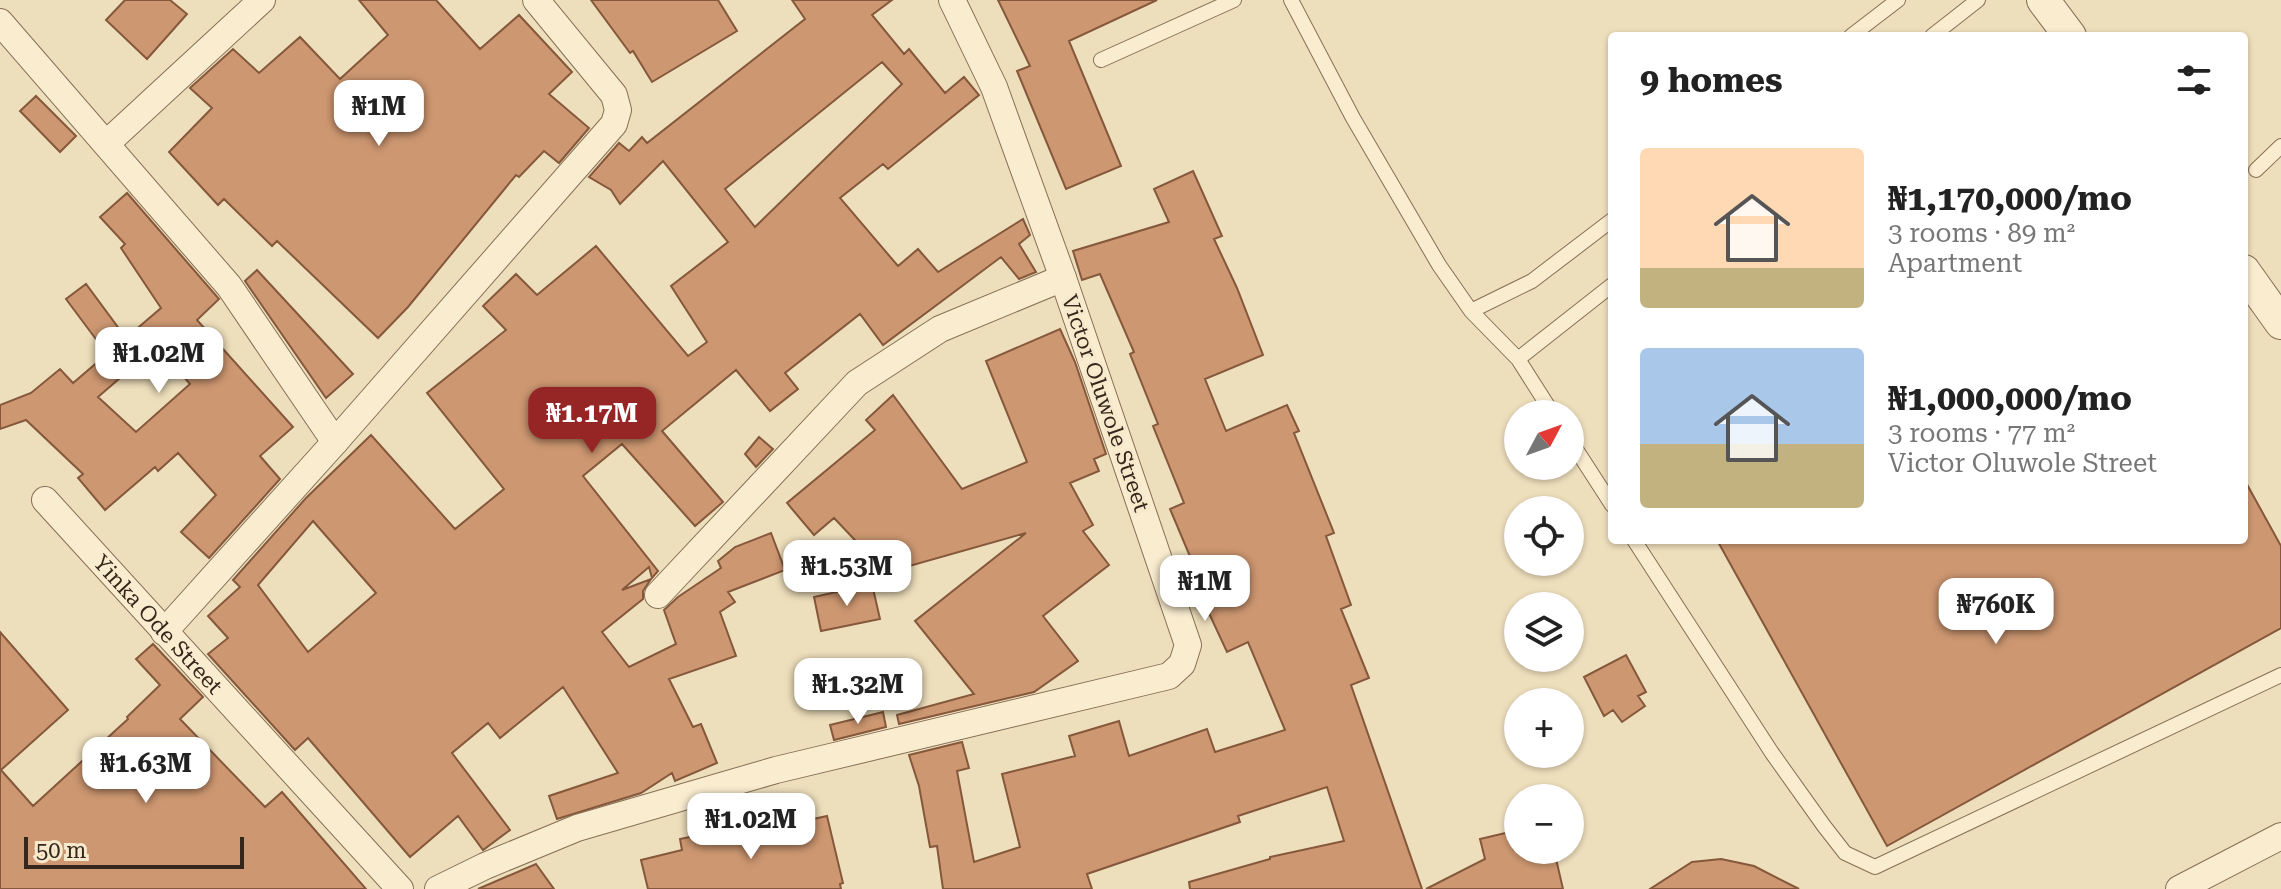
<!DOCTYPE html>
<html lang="en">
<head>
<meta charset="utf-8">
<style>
  body { margin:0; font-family:"Roboto Serif",serif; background:#f6f6f6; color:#222; height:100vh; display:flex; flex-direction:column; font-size:30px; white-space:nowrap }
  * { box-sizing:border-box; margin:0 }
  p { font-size:26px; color:#767676 }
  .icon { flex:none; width:44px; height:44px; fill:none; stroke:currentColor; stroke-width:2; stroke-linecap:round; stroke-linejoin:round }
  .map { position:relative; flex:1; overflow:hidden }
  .panel { position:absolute; left:1608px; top:32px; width:640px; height:512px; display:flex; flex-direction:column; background:#fff; border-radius:8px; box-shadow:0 2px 6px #0004 }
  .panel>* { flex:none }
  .needle { width:52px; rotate:49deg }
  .buttons { position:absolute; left:1504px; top:400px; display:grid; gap:16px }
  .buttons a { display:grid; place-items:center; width:80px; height:80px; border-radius:50%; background:#fff; box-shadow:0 2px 6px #0004; font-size:40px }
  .scale { position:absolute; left:24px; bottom:20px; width:220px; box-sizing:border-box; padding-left:8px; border:4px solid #35271b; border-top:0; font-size:22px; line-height:28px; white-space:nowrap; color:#35271b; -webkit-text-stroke:6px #f6e9cc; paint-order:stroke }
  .price { position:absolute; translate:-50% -68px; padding:0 18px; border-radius:16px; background:#fff; color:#222; font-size:26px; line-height:52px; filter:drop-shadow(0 2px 4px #0008) }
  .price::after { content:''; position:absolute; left:50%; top:48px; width:24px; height:18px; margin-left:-12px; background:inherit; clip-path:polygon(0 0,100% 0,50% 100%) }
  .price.on { background:#962526; color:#fff }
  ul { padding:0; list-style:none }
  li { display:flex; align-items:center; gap:24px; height:200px; padding:0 32px }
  li span { display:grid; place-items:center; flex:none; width:224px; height:160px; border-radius:8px; color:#555 }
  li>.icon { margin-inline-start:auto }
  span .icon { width:96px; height:96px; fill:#fffc; stroke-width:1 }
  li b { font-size:34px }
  h2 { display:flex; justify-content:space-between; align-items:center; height:96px; padding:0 32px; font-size:34px }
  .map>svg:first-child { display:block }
  .building { fill:#cd9771; stroke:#85583b; stroke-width:2; fill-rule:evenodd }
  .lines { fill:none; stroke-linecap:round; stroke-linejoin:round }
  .service-casing { stroke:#866f56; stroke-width:16 }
  .minor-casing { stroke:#866f56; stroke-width:28 }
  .tertiary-casing { stroke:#866f56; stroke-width:34 }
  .service { stroke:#f9eccf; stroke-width:14 }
  .minor { stroke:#f9eccf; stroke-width:26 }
  .tertiary { stroke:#f9eccf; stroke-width:32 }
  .labels { text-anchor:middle; stroke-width:6; stroke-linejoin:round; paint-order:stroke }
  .street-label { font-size:22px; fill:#35271b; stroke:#f6e9cc }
</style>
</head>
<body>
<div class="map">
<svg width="2281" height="889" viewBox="0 0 2281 889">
  <rect width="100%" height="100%" fill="#eedfbc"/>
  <!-- building -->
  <path class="building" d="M125 0H170L187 14 147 59 106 20Z
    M359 0H436L480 49 519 15 572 72 549 94 589 128 559 163 544 151 519 177 516 175 408 307 378 338 277 241 272 246 224 199 218 205 169 152 212 108 190 88 233 49 259 73 300 37 340 79 388 35Z
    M591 0H718L737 31 652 82 633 51 630 53Z
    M792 0H892L872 15 904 54 909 49 945 93 964 77 979 95 888 169 883 164 840 198 898 266 918 249 938 272 1023 219 1030 235 1019 244 1036 272 1019 279 1001 257 883 345 860 314 785 373 798 389 770 411 736 370 662 431 723 502 695 526 622 444 583 476 658 571 652 578 649 567 622 590 651 579 643 591V599L602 632 629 667 676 644 664 610 678 597 721 568 718 561 735 547 771 533 785 570 728 592 735 602 720 612 736 656 669 679 693 727 701 724 717 763 675 781 672 773 641 793 557 819 549 796 618 773 563 687 500 738 488 723 452 753 510 830 483 850 458 816 410 857 308 738 295 750 208 654 228 638 208 616 240 587 233 580 306 498 371 435 455 529 504 489 427 393 506 330 483 306 516 274 537 295 596 246 688 356 707 342 671 286 728 242 663 161 620 204 611 190 589 177 619 143 629 151 642 137 647 143 805 19ZM882 62 902 84 755 227 725 189ZM313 521 376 593 308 652 258 585Z
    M998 0H1157L1069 41 1121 166 1066 189 1017 71 1030 66Z
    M36 96 76 136 60 152 20 111Z
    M1193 171 1222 236 1214 239 1237 288 1263 355 1205 379 1226 431 1287 405 1299 431 1294 433 1334 533 1326 536 1351 605 1341 609 1369 678 1351 685 1422 889H1190L1189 882 1270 859V857L1344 841 1327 787 1238 816 1240 822 1087 874 1092 889H943L937 846 930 847 919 786 909 755 962 742 969 768 957 771 974 862 1020 847 1002 774 1075 756 1069 736 1119 721 1129 756 1207 729 1215 752 1285 730 1248 642 1227 652 1200 594 1205 592 1170 509 1184 503 1153 426 1158 424 1130 354 1134 352 1100 274 1082 280 1073 251 1169 222 1154 189Z
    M127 193 219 299 197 320 293 427 260 456 280 479 209 558 181 532 216 495 178 453 158 471 155 467 105 510 78 478 83 474 26 420 0 429V405L31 393 60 369 73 383 107 354 66 299 86 284 126 338 161 308 121 248 125 244 100 217ZM157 346 190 384 136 432 98 397Z
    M257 270 353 374 326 398 245 281Z
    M1060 329 1075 362 1106 454 1094 459 1099 471 1070 483 1093 525 1083 531 1109 565 1043 616 1078 661 1034 692 899 724 897 715 974 694 915 621 1026 533 835 587 871 557 834 518 814 535 787 503 875 430 866 420 893 395 962 489 1027 462 986 361Z
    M759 437 773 449 756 467 745 454Z
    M2244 479 2281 546V628L1887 846 1717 540H2244Z
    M872 584 880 619 821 631 814 597Z
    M0 632 68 710 1 770 33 806 128 719 127 717 160 685 136 659 153 644 203 697 180 719 265 807 282 792 366 889H0Z
    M1626 655 1646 692 1638 696 1645 706 1622 722 1613 710 1604 716 1584 677Z
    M883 712 886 727 834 740 830 725Z
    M827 816 843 883 840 884 841 889H648L641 860 682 850 680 839 724 830 726 838Z
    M1518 830V850H1554L1563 889H1426L1485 859 1480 839Z
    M1721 859 1754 866 1799 889H1650L1692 862Z
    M536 864 554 889H478Z"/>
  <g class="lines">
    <!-- service casing -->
    <g class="service-casing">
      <path id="service" d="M1291 0 1353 118 1439 265 1471 311 1518 359 1553 414
        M1851 36 1898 0
        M1932 36 1978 0
        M1101 60 1234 0
        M2256 170 2281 146
        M1471 311 1532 281 1612 220
        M1518 359 1612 285
        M1570 440 1612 505
        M1634 540 1772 753 1824 826 1845 853 1875 867 2281 675"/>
    </g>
    <!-- minor casing -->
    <g class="minor-casing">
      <g id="minor">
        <path d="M0 22 229 286 335 442"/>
        <path d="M107 143 262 0"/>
        <path id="s1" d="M45 500 400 889"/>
        <path d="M658 595 857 383 940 329 1063 278"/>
        <path d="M164 632 335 442 614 124 618 110 614 95 536 0"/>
        <path d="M438 889 485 866 577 828 776 770 1169 676 1182 664 1188 645 1063 278 994 87 952 0"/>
        <path d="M2179 889 2281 836"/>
      </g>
    </g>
    <!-- tertiary casing -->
    <g class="tertiary-casing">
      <path id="tertiary" d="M2043 0 2070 36
        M2244 271 2281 323"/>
    </g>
    <!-- service -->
    <use href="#service" class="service"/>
    <!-- minor -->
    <use href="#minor" class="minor"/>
    <!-- tertiary -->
    <use href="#tertiary" class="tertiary"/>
  </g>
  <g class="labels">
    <!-- street labels -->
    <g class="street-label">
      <text transform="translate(1106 403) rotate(71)" y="8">Victor Oluwole Street</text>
      <text dy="8" stroke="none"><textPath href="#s1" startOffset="168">Yinka Ode Street</textPath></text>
    </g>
  </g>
</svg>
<div class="buttons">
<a><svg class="needle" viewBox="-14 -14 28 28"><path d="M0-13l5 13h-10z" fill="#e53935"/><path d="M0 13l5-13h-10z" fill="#767676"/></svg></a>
<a><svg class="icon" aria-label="locate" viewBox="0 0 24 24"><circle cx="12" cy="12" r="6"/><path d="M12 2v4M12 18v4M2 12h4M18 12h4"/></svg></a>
<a><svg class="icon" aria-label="layers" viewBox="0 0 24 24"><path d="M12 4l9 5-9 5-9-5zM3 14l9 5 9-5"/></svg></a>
<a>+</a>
<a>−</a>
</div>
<div class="scale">50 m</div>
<b class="price" style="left:379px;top:148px">₦1M</b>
<b class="price" style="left:159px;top:395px">₦1.02M</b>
<b class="price on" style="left:592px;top:455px">₦1.17M</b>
<b class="price" style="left:847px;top:608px">₦1.53M</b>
<b class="price" style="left:1205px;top:623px">₦1M</b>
<b class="price" style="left:1996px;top:646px">₦760K</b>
<b class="price" style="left:858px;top:726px">₦1.32M</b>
<b class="price" style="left:146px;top:805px">₦1.63M</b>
<b class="price" style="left:751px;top:861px">₦1.02M</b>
<section class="panel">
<h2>9 homes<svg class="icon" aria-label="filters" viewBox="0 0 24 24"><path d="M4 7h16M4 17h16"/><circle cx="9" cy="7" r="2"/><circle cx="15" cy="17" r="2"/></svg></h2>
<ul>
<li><span style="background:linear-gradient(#ffd9b3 75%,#c2b280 0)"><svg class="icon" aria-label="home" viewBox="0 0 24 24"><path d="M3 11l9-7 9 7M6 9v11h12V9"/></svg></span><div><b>₦1,170,000/mo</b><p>3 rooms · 89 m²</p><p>Apartment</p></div></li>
<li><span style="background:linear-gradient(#a9c7e8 60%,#c2b280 0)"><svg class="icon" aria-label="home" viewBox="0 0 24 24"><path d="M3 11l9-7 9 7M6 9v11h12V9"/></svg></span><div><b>₦1,000,000/mo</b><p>3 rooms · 77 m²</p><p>Victor Oluwole Street</p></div></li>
</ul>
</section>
</div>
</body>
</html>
